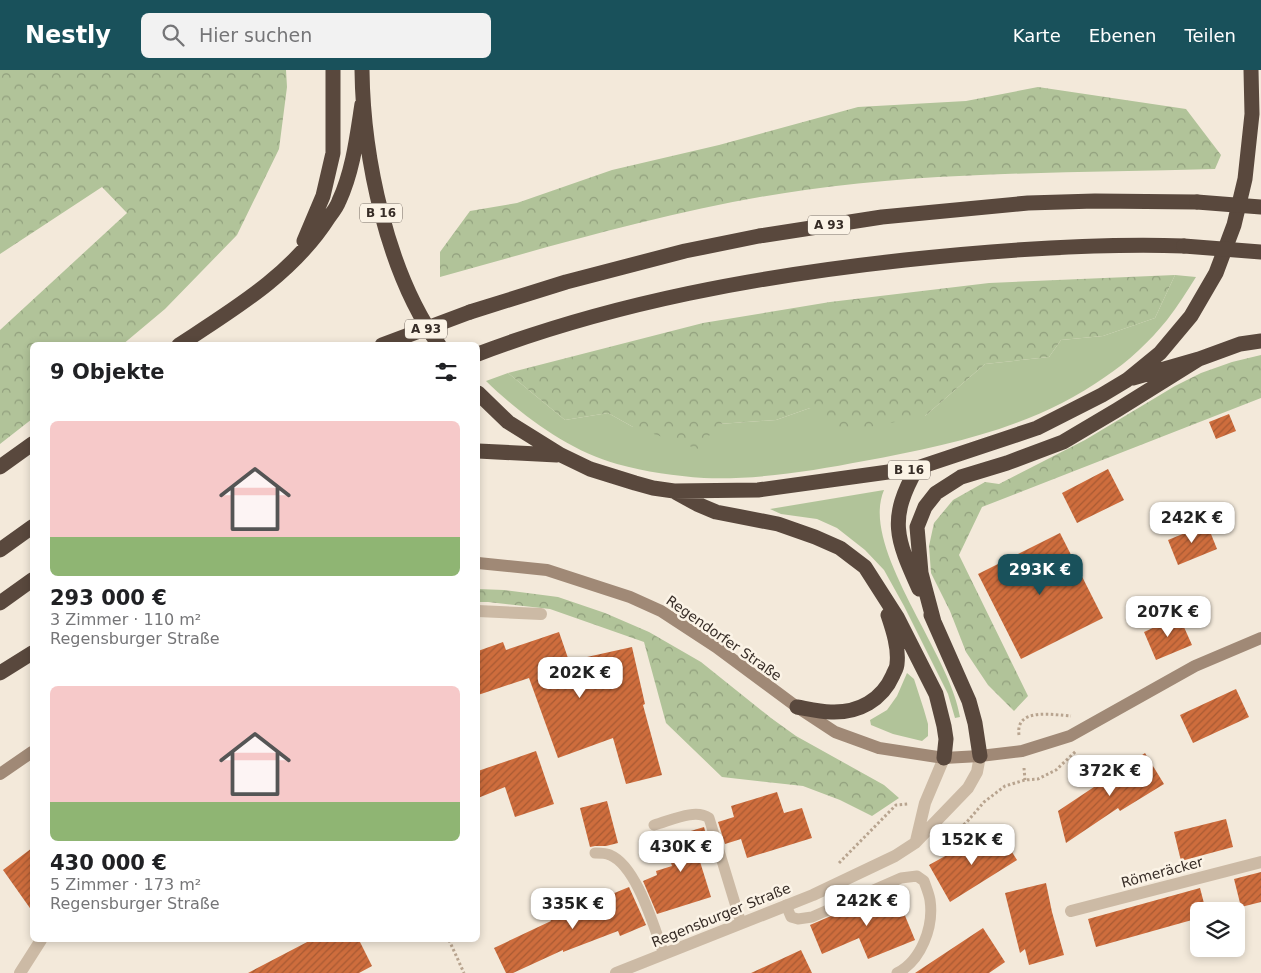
<!DOCTYPE html>
<html lang="de">
<head>
<meta charset="utf-8">
<style>
  body { margin:0; font-family:"DejaVu Sans",sans-serif; background:#f2f2f2; color:#202124; height:100vh; display:flex; flex-direction:column; font-size:19px; white-space:nowrap }
  * { box-sizing:border-box; margin:0 }
  p { font-size:16px; color:#757577 }
  .icon { flex:none; width:28px; height:28px; fill:none; stroke:currentColor; stroke-width:2; stroke-linecap:round; stroke-linejoin:round }
  .map { position:relative; flex:1; overflow:hidden }
  .sheet { position:absolute; left:30px; top:272px; width:450px; height:600px; display:flex; flex-direction:column; background:#fff; border-radius:8px; box-shadow:0 2px 8px #0003 }
  .sheet>* { flex:none }
  .controls { position:absolute; left:1190px; top:832px; display:grid; gap:10px }
  .controls a { display:grid; place-items:center; width:55px; height:55px; border-radius:8px; background:#fff; box-shadow:0 2px 8px #0003; font-size:25px }
  .price { position:absolute; translate:-50% -42px; padding:0 11px; border-radius:10px; background:#fff; color:#222; font-size:16px; line-height:32px; filter:drop-shadow(0 1px 2px #0008) }
  .price::after { content:''; position:absolute; left:50%; top:30px; width:15px; height:11px; margin-left:-8px; background:inherit; clip-path:polygon(0 0,100% 0,50% 100%) }
  .price.current { background:#19515b; color:#fff }
  ul { padding:0; list-style:none }
  li { display:grid; align-content:center; gap:10px; height:265px; padding:0 20px }
  li span { display:grid; place-items:center; height:155px; border-radius:8px; color:#555 }
  li>.icon { margin-inline-start:auto }
  span .icon { width:90px; height:90px; fill:#fffc; stroke-width:1 }
  li b { font-size:21px }
  h2 { display:flex; justify-content:space-between; align-items:center; height:60px; padding:0 20px; font-size:21px }
  header { display:flex; align-items:center; gap:30px; box-sizing:border-box; height:70px; padding:0 25px; background:#19515b; color:#fff }
  header strong { font-size:24px }
  nav { display:flex; gap:28px; margin-inline-start:auto; font-size:18px }
  .search { width:350px; height:45px; background:#f2f2f2; display:flex; align-items:center; gap:12px; box-sizing:border-box; padding:0 18px; border-radius:8px; color:#757577; font-size:19px }
  .map>svg:first-child { display:block }
  .grass { fill:#b1c399 }
  .forest { fill:url(#forest-crowns) }
  .building { fill:url(#building-hatch) }
  .lines { fill:none; stroke-linecap:round; stroke-linejoin:round }
  .path { stroke:#b8a48f; stroke-width:3; stroke-dasharray:2.5 2.5; stroke-linecap:butt }
  .lane { stroke:#ccbaa5; stroke-width:11 }
  .street { stroke:#ccbaa5; stroke-width:12 }
  .secondary { stroke:#a08976; stroke-width:12 }
  .highway { stroke:#59483d; stroke-width:15 }
  .highway-bridge { stroke:#59483d; stroke-width:15 }
  .labels { text-anchor:middle; stroke-width:5; stroke-linejoin:round; paint-order:stroke }
  .shield { fill:#fbf3e6; stroke:#726860; stroke-width:1 }
  .shield-label { font-size:12px; font-weight:bold; fill:#372d27 }
  .street-label { font-size:14px; fill:#372d27; stroke:#fbf3e6 }
</style>
</head>
<body>
<header>
<strong>Nestly</strong>
<div class="search"><svg class="icon" aria-label="search" viewBox="0 0 24 24"><circle cx="10" cy="10" r="6"/><path d="M15 15l6 6"/></svg>Hier suchen</div>
<nav><a>Karte</a><a>Ebenen</a><a>Teilen</a></nav>
</header>
<div class="map">
<svg width="1261" height="903" viewBox="0 0 1261 903">
  <defs>
    <pattern id="forest-crowns" width="20" height="18" patternUnits="userSpaceOnUse" patternTransform="scale(1.25)"><rect width="20" height="18" fill="#b1c399"/><path d="M2 6a3 3 0 1 1 6 0M12 15a3 3 0 1 1 6 0" fill="none" stroke="#919f7d"/></pattern>
    <pattern id="building-hatch" width="6" height="6" patternUnits="userSpaceOnUse" patternTransform="scale(1.25)"><rect width="6" height="6" fill="#ce6d3d"/><path d="M-1 1l2-2M0 6l6-6M5 7l2-2" fill="none" stroke="#a85a33"/></pattern>
  </defs>
  <rect width="100%" height="100%" fill="#f3e9da"/>
  <!-- grass -->
  <path class="grass" d="M1175 205 1196 207C1187 221 1178 236 1167 250 1150 271 1128 292 1105 307 1035 357 947 376 864 391 812 401 757 410 704 408 675 406 646 402 617 394 569 381 521 345 486 311L508 303 565 350 608 343 633 357 719 354 776 350 810 338 925 346 985 294 1049 287 1061 270 1103 266 1155 248Z
    M884 420C859 478 951 584 960 647L955 648 948 624 904 536 884 500 865 480 837 458 817 449 781 444 770 439Z
    M907 603 914 609 924 640 928 654V666L922 671 893 664 871 655 870 650 887 640 897 626Z"/>
  <!-- forest -->
  <path class="forest" d="M0 0H286L287 17 279 79 237 165 165 239 122 275H32V349L0 374V260L127 143 102 117 0 184Z
    M1038 17 1186 39 1221 85 1215 99C1078 103 941 101 805 120 681 137 560 174 440 207V182L470 141 517 133 612 100 719 75 858 37 966 31Z
    M1175 205 1155 248 1103 266 1061 270 1049 287 985 294 925 346 845 362 810 338 776 350 719 354 698 379 633 357 608 343 565 350 508 303 703 253 830 232 989 213Z
    M1261 285V328L982 437 959 485 1028 626 1014 641 988 615 966 582 950 541 931 503 929 476 934 453 953 430 985 412 999 414 1085 370 1175 316 1201 303 1232 292Z
    M478 519 504 520 558 527 605 543 649 562 701 592 771 648 796 666 884 715 899 728 872 746 840 730 803 716 722 707 666 653 644 572 550 539 488 532H478Z"/>
  <!-- building -->
  <path class="building" d="M1229 344 1236 361 1216 369 1209 352Z
    M1108 399 1124 430 1077 453 1062 423Z
    M1207 454 1217 479 1178 495 1168 470Z
    M1060 463 1103 548 1021 589 978 504Z
    M1179 546 1192 575 1156 590 1144 562Z
    M559 562 569 591 632 577 645 634 643 635 662 705 626 714 613 668 558 688 529 608 478 625V581L503 572 506 580Z
    M1236 619 1249 647 1193 673 1180 645Z
    M536 681 554 734 515 747 505 717 478 728V701Z
    M1145 683 1164 714 1120 741 1118 738 1066 773 1058 741Z
    M777 722 784 743 802 738 812 768 747 788 741 769 725 774 718 752 734 747 731 736Z
    M607 731 618 773 606 776H595L590 777 580 738Z
    M1226 749 1233 777 1181 791 1174 762Z
    M704 757 710 778 697 782 711 827 657 844 643 811 657 805 656 801 672 796 664 769Z
    M998 760 1017 790 950 832 929 795 956 780 959 785Z
    M32 778V841L3 800Z
    M1261 802V832L1241 837 1234 809Z
    M1046 813 1052 842 1064 885 1029 895 1025 879 1020 883 1005 823Z
    M629 817 646 855 620 866 618 861 563 882V880L513 903H506L494 878 551 851 549 847 583 834V836Z
    M1200 818 1206 841H1199V848L1096 877 1088 849Z
    M894 819 915 870 868 889 859 868 822 884 810 855Z
    M983 858 1005 892 989 903H915Z
    M311 870H359L372 896 359 903H248Z
    M801 880 812 903H751Z"/>
  <g class="lines">
    <!-- path -->
    <path class="path" d="M1019 665C1015 637 1054 645 1071 646
      M1024 698 1025 710
      M947 766 966 753 984 732 1005 716 1025 710 1038 709 1056 700 1076 681
      M839 793 896 735 908 734
      M449 870 464 903"/>
    <!-- lane -->
    <path class="lane" d="M654 755C670 751 695 738 709 748L741 853
      M595 783C600 783 606 783 610 785 637 796 654 858 664 884
      M786 835 791 847 798 849 812 847 901 808 917 806 924 811C926 817 929 824 930 830 934 857 921 891 897 903"/>
    <!-- street -->
    <path class="street" d="M478 541 541 544
      M916 771 925 733 944 688
      M1071 841 1261 792
      M20 903 41 870
      M616 903 813 825 895 786 915 773 968 718 977 702 980 686"/>
    <!-- secondary -->
    <path class="secondary" d="M478 493 547 500 630 527 661 541 716 577 797 637 835 662 879 678 944 688 980 686 1022 681 1070 666 1195 596 1261 568
      M0 704 32 682"/>
    <!-- highway -->
    <path class="highway" d="M362 0C363 87 387 203 439 275
      M304 171 323 126 333 83V0
      M470 242 566 212 685 181 759 166 882 147 1028 133 1095 131 1197 132
      M179 275C234 239 293 204 329 147 333 142 337 137 339 131 353 101 357 66 362 34
      M478 284C615 232 759 206 905 190 998 180 1090 173 1184 176
      M1133 308 1199 289 1240 274 1261 271
      M478 323 508 352 561 385 590 399 635 413 653 418 674 421 758 420 917 398 1037 358 1102 325 1127 310 1160 283 1191 246 1216 203 1234 155 1245 109 1252 44 1251 0
      M478 381 557 385
      M0 397 32 374
      M917 398C888 449 896 468 919 519
      M675 422 697 434 716 442 778 454 815 467 840 478 865 497 897 547 936 624 944 656 946 669 944 688
      M0 480 32 457
      M0 533 32 510
      M931 545 969 631 975 653 980 686
      M934 552 921 503 917 457 925 437 936 423 961 407 1007 393 1063 372 1117 340 1199 289
      M0 603 32 583
      M797 637C808 639 820 642 831 642 859 643 882 630 893 605 894 602 897 598 897 594 899 578 893 560 888 545"/>
    <!-- highway-bridge -->
    <path class="highway-bridge" d="M1197 132 1261 137
      M1184 176 1261 182
      M382 275 470 242"/>
  </g>
  <g class="labels">
    <!-- shield labels -->
    <g class="shield">
      <rect x="360" y="133.5" width="42" height="19" rx="4"/>
      <rect x="808" y="145.5" width="42" height="19" rx="4"/>
      <rect x="405" y="249.5" width="42" height="19" rx="4"/>
      <rect x="888" y="390.5" width="42" height="19" rx="4"/>
    </g>
    <g class="shield-label">
      <text x="381" y="147">B 16</text>
      <text x="829" y="159">A 93</text>
      <text x="426" y="263">A 93</text>
      <text x="909" y="404">B 16</text>
    </g>
    <!-- street labels -->
    <g class="street-label">
      <text transform="translate(724 568) rotate(35)" y="5">Regendorfer Straße</text>
      <text transform="translate(1162 802) rotate(-15)" y="5">Römeräcker</text>
      <text transform="translate(721 845) rotate(-22)" y="5">Regensburger Straße</text>
    </g>
  </g>
</svg>
<div class="controls">
<a><svg class="icon" aria-label="layers" viewBox="0 0 24 24"><path d="M12 4l9 5-9 5-9-5zM3 14l9 5 9-5"/></svg></a>
</div>
<b class="price" style="left:1192px;top:474px">242K €</b>
<b class="price current" style="left:1040px;top:526px">293K €</b>
<b class="price" style="left:1168px;top:568px">207K €</b>
<b class="price" style="left:580px;top:629px">202K €</b>
<b class="price" style="left:1110px;top:727px">372K €</b>
<b class="price" style="left:972px;top:796px">152K €</b>
<b class="price" style="left:681px;top:803px">430K €</b>
<b class="price" style="left:867px;top:857px">242K €</b>
<b class="price" style="left:573px;top:860px">335K €</b>
<section class="sheet">
<h2>9 Objekte<svg class="icon" aria-label="filters" viewBox="0 0 24 24"><path d="M4 7h16M4 17h16"/><circle cx="9" cy="7" r="2"/><circle cx="15" cy="17" r="2"/></svg></h2>
<ul>
<li><span style="background:linear-gradient(#f6c9c9 75%,#8fb573 0)"><svg class="icon" aria-label="home" viewBox="0 0 24 24"><path d="M3 11l9-7 9 7M6 9v11h12V9"/></svg></span><div><b>293 000 €</b><p>3 Zimmer · 110 m²</p><p>Regensburger Straße</p></div></li>
<li><span style="background:linear-gradient(#f6c9c9 75%,#8fb573 0)"><svg class="icon" aria-label="home" viewBox="0 0 24 24"><path d="M3 11l9-7 9 7M6 9v11h12V9"/></svg></span><div><b>430 000 €</b><p>5 Zimmer · 173 m²</p><p>Regensburger Straße</p></div></li>
</ul>
</section>
</div>
</body>
</html>
